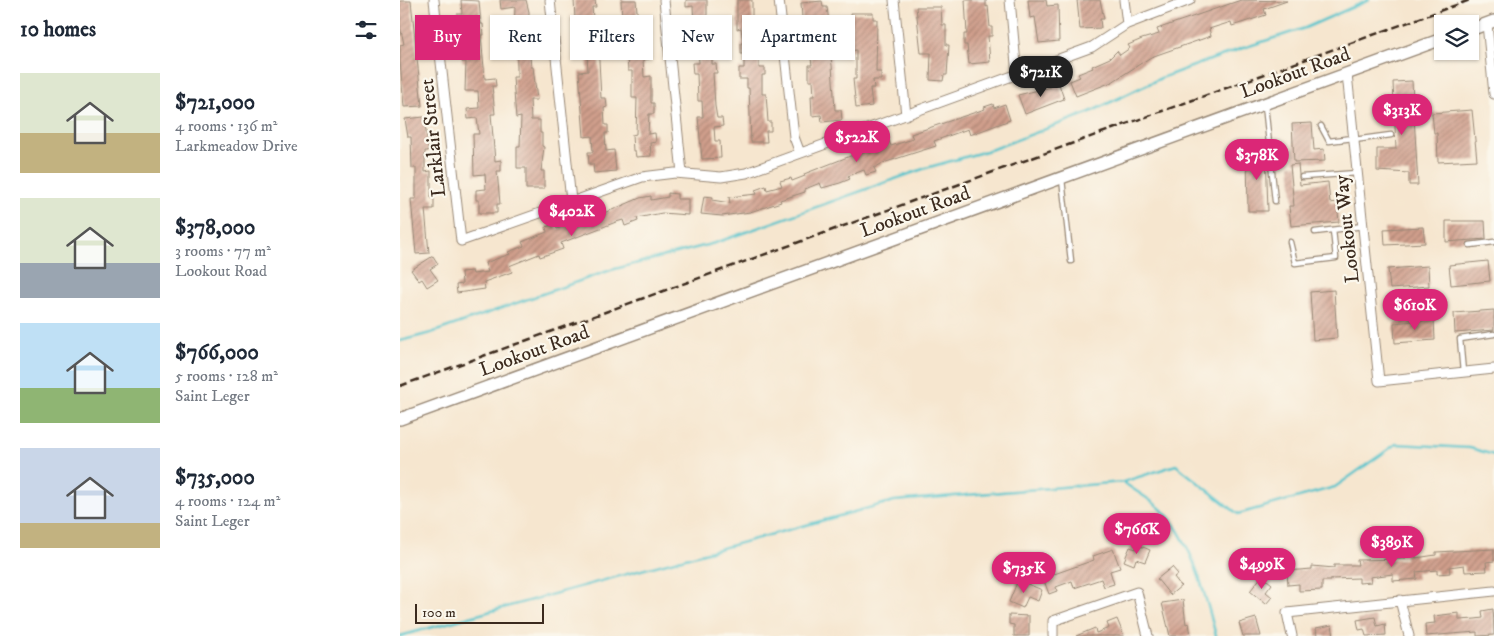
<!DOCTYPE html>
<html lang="en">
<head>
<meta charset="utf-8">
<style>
  body { margin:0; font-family:"IM FELL DW Pica",serif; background:#f2f2f3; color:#1f2937; height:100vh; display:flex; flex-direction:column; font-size:19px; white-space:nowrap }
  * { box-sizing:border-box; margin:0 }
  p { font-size:16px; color:#747a83 }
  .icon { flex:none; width:28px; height:28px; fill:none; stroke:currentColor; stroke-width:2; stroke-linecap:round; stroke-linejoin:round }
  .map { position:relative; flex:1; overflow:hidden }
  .side { display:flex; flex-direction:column; background:#fff; width:400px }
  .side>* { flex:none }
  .banner { position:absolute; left:15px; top:15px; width:475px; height:45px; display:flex; gap:10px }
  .fabs { position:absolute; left:1034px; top:15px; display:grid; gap:10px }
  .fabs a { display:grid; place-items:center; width:45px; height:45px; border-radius:0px; background:#fff; box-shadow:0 1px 4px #0004; font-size:25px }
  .scale { position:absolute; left:15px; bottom:12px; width:129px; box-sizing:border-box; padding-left:5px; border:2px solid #3b2a1e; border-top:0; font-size:14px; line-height:18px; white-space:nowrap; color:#3b2a1e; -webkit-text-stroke:4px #fbf7ec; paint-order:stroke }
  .price { position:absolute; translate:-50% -42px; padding:0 11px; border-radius:18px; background:#db2777; color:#fff; font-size:16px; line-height:32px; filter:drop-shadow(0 1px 2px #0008) }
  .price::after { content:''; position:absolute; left:50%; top:30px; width:15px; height:11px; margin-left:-8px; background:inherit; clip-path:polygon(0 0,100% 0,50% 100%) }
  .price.active { background:#222; color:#fff }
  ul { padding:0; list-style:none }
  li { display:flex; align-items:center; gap:15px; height:125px; padding:0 20px }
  li span { display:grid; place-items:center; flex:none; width:140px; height:100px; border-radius:0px; color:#555 }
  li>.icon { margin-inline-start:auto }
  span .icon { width:60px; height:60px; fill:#fffc; stroke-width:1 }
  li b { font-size:21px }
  h2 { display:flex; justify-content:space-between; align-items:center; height:60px; padding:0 20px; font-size:21px }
  .pill { padding:0 18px; border-radius:0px; background:#fff; box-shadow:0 1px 4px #0004; font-size:18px; line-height:45px }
  .pill.active { background:#db2777; color:#fff }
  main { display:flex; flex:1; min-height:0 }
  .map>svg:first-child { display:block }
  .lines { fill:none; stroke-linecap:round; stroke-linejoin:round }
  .stream { stroke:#57c4cc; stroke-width:2.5 }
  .building { fill:url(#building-hatch) }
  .service-casing { stroke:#988876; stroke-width:7 }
  .minor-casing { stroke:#988876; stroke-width:11 }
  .tertiary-casing { stroke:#988876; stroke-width:14 }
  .service { stroke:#fff; stroke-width:4.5 }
  .minor { stroke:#fff; stroke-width:9 }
  .tertiary { stroke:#fff; stroke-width:11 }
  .rail { stroke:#3b2a1e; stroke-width:2.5; stroke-dasharray:8 4; stroke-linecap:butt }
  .labels { text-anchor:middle; stroke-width:4.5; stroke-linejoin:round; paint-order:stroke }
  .street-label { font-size:20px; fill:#3b2a1e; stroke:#fbf7ec }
</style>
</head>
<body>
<main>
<section class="side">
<h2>10 homes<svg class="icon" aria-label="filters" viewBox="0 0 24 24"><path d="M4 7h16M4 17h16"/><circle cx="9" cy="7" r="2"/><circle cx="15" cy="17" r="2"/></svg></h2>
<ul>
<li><span style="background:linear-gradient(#dfe7d0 60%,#c2b280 0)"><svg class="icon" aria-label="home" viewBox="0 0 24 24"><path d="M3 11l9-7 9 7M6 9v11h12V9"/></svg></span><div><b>$721,000</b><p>4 rooms · 136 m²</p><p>Larkmeadow Drive</p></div></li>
<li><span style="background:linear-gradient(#dfe7d0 65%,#9aa5b1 0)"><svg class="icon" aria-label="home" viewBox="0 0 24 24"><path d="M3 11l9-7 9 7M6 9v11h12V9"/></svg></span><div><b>$378,000</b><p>3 rooms · 77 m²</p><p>Lookout Road</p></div></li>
<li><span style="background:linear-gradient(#bfe0f5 65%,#8fb573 0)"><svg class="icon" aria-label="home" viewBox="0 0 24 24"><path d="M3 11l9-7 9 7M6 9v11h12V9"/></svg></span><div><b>$766,000</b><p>5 rooms · 128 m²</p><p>Saint Leger</p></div></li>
<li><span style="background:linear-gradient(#c9d6e8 75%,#c2b280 0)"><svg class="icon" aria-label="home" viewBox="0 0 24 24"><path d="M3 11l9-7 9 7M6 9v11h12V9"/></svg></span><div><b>$735,000</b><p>4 rooms · 124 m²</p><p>Saint Leger</p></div></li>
</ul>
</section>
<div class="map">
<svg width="1094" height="636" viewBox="0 0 1094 636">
  <defs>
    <pattern id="building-hatch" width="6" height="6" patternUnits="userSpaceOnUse" patternTransform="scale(1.25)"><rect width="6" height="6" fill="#d09f8c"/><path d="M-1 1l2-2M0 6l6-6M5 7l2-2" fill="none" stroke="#aa8272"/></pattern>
  </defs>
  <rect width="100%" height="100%" fill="#fbf7ec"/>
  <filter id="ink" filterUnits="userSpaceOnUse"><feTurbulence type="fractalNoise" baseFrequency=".02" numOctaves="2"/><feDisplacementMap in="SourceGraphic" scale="10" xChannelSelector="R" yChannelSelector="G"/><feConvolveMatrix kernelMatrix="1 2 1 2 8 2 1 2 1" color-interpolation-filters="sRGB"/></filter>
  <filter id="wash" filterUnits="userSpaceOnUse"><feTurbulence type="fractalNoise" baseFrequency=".0096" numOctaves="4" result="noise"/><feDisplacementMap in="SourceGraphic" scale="20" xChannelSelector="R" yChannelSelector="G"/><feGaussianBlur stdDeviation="1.12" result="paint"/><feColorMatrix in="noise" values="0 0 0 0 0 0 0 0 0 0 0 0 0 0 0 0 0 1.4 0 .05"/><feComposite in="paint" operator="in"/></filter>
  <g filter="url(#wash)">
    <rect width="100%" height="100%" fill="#f6e6cf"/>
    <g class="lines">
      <!-- stream -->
      <path class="stream" d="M0 341 31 333 211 270 315 243 526 168 590 150 688 113 761 78 840 49 905 28 969 0
        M723 482C735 491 750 499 761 509 791 537 806 597 816 636
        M0 636 494 501 723 482 776 465 838 514 935 487 996 444 1070 448 1094 455"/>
    </g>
    <g id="blocks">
      <!-- building -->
      <path class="building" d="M61 0 79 1 81 24H83L84 35H81L85 79 95 78 96 86H92L95 114H91L95 161 101 160V171H97L100 204H97V213H79V200H76V190L86 189 85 174 74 175 73 134H79L77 118 68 119 67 109 79 108 78 91H65L66 62H62V52H70L69 37 60 38 57 14H62Z
        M100 0H126L129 12 128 36 131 67H133L137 100H130L131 120H140V133H142V146L144 147 141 171H144V189H126V168H117V146H120L121 117 116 118 114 92 113 77H117V68L116 32H114L115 7 101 9Z
        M174 0H195L196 7H192L194 28 192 29 194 43 198 42 201 98H206L207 107 204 108 205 125H208V133H205L206 151 214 150 216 171 194 173 193 164H189L188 152H193L192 136 184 137 179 72 188 71 187 54 176 55 175 44H177L172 19H175Z
        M221 0H236L238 23H246V49L249 59 243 60 244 77 251 76V103H254V114H249L248 134 255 133 256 142 250 143 251 156 236 157 235 151H233L232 135 236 134 237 98H232V71H228L227 57H223V50H226V18H222Z
        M286 0H307V32H312V64H316L317 73H313L315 106 317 118H322L323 126 314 127 315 141H320L321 158 302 159 298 117H303L302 101H298L297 74H293L292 63H299L298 46H290L289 26 294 25 293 6 286 7Z
        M337 0H352V15L357 42H362V51H359V68H365V75H362V94H366L368 122H371V131H366L367 142H351L349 88H347V79H339V68H344V54H341V43H343L341 28 337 29Z
        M565 0H586V7L588 6 590 27H592V36H588L590 62 569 64 567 45H564V34H567Z
        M628 0H646L647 6 658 5 659 41 639 43 635 17 630 18Z
        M677 0H700L704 19H700L701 28 680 29Z
        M841 0 887 1 864 9 866 15 832 26 831 22 809 29 811 36 751 57 712 82 676 96 670 81 680 77 678 74 693 68 692 66 710 58 717 51 720 55 730 48 728 45 742 39 759 34 757 29Z
        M0 1H11L22 106 4 107 0 61V45L4 44 0 26Z
        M422 1 423 7H427L430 30H427L432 65 435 110H441L442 120 422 122 421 115 412 116 411 96H414L413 81H409V65H412L407 33H403L401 3Z
        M516 7H541L542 25H546V45H549L547 75H544L543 81 530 80 531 53H521Z
        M451 13H473V19H477L476 72H481V80H473L474 88H470L472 106 456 108 453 79H456V50L450 51 449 40 452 39Z
        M658 81 664 99 625 114 618 95 651 87 650 84Z
        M1012 81 1018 185H1009V173L977 171V149H996L993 82Z
        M593 104 594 108 605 104 610 120 570 135 568 129 534 141 536 146 483 163 474 168 476 172 466 175 464 170 448 176 450 179 440 183 422 188 420 183 405 189V192L380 200 381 202 350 212 322 216 301 214 304 196 313 197 312 200 330 203 329 197 357 194 355 190 366 186 367 190 382 186 380 181 391 178 392 181 405 176 404 174 489 141 491 146 513 139 511 134 585 109 584 107Z
        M1072 110 1077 160 1038 162 1037 133H1034L1032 113Z
        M24 117 27 139 28 151H25V172L31 171V198H34V209H25L29 253 16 254 11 199H16V168H12L11 137H8L5 119Z
        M912 123 914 150 924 149 925 161 894 162 892 124Z
        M866 151 868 211H848L847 152Z
        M898 164 900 185 928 182 930 203 937 202 939 222 891 226 889 206H894L890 165Z
        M268 193 277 194V199H288V215L262 213 237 218 238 221 225 226 223 220 216 222 161 243 163 249 140 257 139 254 109 266 112 272 84 282 85 289 57 293 56 285 62 284 61 272 72 271 73 274 88 272 85 263 110 254 108 252 124 246 122 242 147 232 146 227 155 224 157 229 212 210 240 198 251 196V200L268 197Z
        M1046 221H1085L1086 239 1046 242Z
        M1023 227 1025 243 985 245 984 229Z
        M33 256 38 264 30 269 38 280 27 287 22 279 19 281 11 270Z
        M1088 261 1090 281 1051 285 1049 265Z
        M1028 266 1029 286 990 289 988 269Z
        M934 290 937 338 913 340 910 292Z
        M1094 310V330L1055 333 1054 313Z
        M1034 319 1035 340 995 343 994 323Z
        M738 545 750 550 745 562 736 559 734 565 724 561 730 547 736 549Z
        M713 549 720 568 710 571 714 584 704 587 701 579 674 588 672 581 656 587 657 591 649 594 643 578 694 560 693 556Z
        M1094 549V561L1086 562 1087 571 1065 572 1064 565 1049 567 1050 573 1037 574V570L1016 572 1017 579 993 581V574L970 577 971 582 959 583V578L931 579V581H922V590L899 591V584L888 585 887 571 912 569V566L934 568V565H958L957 560 1005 559V554L1015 553 1016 558 1036 555V552Z
        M772 567 778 574 774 577 781 586 770 595 757 579Z
        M862 576 872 584 866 592 872 597 866 604 850 591Z
        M618 580 642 590 638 601 628 597 623 608 609 602Z
        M783 600 786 624 789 623 791 636H770L762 603Z
        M1093 609 1094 635 1077 636V632L1026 636 1025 624 1035 623 1034 616 1059 613V620L1075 619 1083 618 1082 611Z
        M609 615 629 616V636H614V625L609 624Z
        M975 617 977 626 985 624 986 635 966 636 964 629 959 630 957 620Z
        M856 618 861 636H843L839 623Z
        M717 619 724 636H676L695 628 696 633 709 628 707 623Z
        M932 625 934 636H917L916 628Z"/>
    </g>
  </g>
  <g filter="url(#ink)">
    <use href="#blocks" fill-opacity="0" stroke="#988876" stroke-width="1"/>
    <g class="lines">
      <!-- service casing -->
      <g class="service-casing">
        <path id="service" d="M865 105 875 201
          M921 126 929 141 953 138
          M954 140 991 135
          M902 177 957 173
          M662 179 671 261
          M915 232 963 226
          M890 242 895 263 936 258 933 230
          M1070 245 1094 242
          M1063 372 1060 339 1094 334"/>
      </g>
      <!-- minor casing -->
      <g class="minor-casing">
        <path id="minor" d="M34 0 61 241 242 177 275 173 321 177 346 173 692 47 727 24 790 0
          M150 0 171 201
          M264 0 282 173
          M379 0 394 137 400 153
          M494 0 506 115
          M610 0 617 75
          M724 0 727 24
          M1087 24 1094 94
          M947 74 979 381 1094 369
          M1000 600 1009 636
          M653 636V621L737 592 748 636
          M892 636 887 613 1094 591"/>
      </g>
      <!-- tertiary casing -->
      <g class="tertiary-casing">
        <path id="tertiary" d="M1070 30 1094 21
          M0 419 1042 39"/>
      </g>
      <!-- service -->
      <use href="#service" class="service"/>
      <!-- minor -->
      <use href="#minor" class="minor"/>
      <!-- tertiary -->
      <use href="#tertiary" class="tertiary"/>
      <!-- rail -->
      <path class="rail" d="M0 386 1070 0"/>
    </g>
  </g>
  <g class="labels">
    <!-- street labels -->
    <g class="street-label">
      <text transform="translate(895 72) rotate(-20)" y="7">Lookout Road</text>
      <text transform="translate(32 138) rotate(-96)" y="7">Larklair Street</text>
      <text transform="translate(515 211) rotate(-20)" y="7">Lookout Road</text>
      <text transform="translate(946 229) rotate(-96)" y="7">Lookout Way</text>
      <text transform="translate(134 350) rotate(-20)" y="7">Lookout Road</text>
    </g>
  </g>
</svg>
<div class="fabs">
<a><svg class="icon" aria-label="layers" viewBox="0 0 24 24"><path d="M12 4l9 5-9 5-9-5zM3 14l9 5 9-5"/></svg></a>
</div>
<div class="scale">100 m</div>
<b class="price active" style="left:641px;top:98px">$721K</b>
<b class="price" style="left:1002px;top:136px">$313K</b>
<b class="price" style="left:457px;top:163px">$522K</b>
<b class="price" style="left:857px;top:181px">$378K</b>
<b class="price" style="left:172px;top:237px">$402K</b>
<b class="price" style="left:1015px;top:331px">$610K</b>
<b class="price" style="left:737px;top:555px">$766K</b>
<b class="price" style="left:992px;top:568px">$389K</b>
<b class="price" style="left:862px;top:590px">$499K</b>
<b class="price" style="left:624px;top:594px">$735K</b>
<div class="banner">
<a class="pill active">Buy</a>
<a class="pill">Rent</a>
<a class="pill">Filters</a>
<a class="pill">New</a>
<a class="pill">Apartment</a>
</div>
</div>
</main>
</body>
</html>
